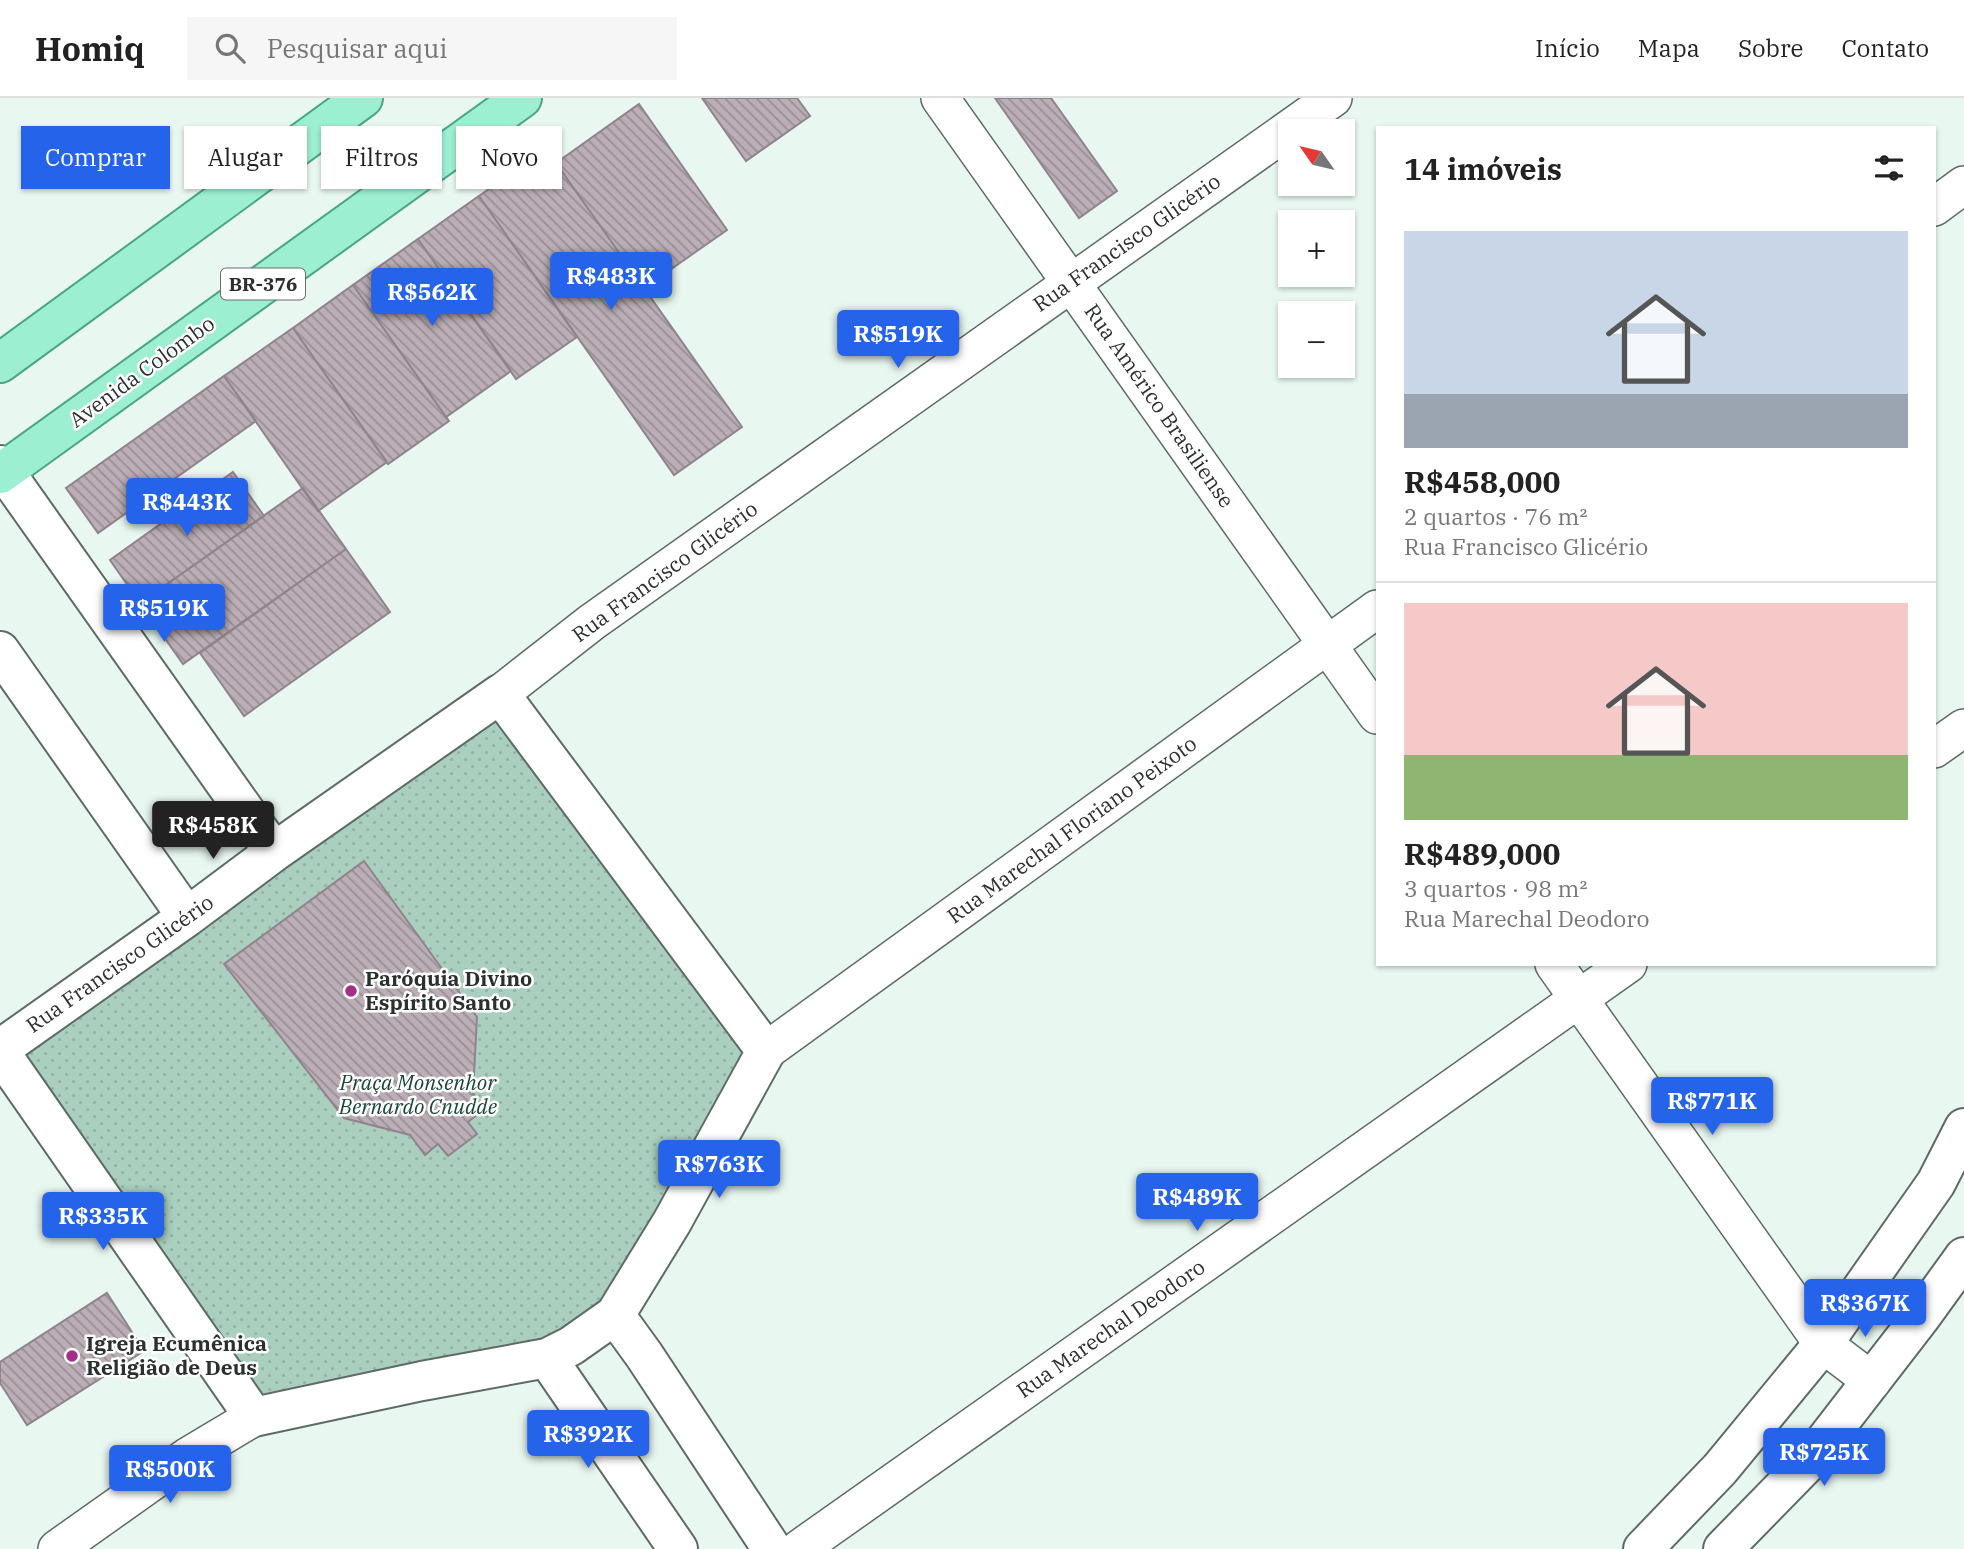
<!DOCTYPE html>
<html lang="pt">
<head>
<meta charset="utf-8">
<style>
  body { margin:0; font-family:"IBM Plex Serif",serif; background:#f6f6f6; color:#222; height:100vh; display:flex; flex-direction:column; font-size:26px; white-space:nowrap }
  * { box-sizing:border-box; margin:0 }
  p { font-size:23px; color:#767676 }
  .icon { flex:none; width:38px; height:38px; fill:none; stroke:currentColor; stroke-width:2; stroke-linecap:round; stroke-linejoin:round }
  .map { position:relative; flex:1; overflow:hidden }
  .drawer { position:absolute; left:1376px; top:28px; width:560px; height:840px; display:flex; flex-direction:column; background:#fff; border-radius:0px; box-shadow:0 2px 5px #0004 }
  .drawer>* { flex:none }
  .hud { position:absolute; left:21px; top:28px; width:665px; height:63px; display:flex; gap:14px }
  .needle { width:46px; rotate:304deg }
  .controls { position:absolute; left:1278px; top:21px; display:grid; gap:14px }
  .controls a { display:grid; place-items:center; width:77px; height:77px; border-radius:0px; background:#fff; box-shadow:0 2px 5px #0004; font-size:35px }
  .price { position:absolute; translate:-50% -60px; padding:0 16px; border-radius:7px; background:#2563eb; color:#fff; font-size:23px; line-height:46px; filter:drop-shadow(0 2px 4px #0008) }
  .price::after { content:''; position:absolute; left:50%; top:42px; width:21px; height:16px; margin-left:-10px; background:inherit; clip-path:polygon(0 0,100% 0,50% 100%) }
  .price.current { background:#222; color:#fff }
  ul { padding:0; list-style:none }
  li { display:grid; align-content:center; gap:14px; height:371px; padding:0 28px }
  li+li { border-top:2px solid #e0e0e0 }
  li span { display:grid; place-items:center; height:217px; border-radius:0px; color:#555 }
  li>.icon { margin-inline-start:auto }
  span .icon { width:126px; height:126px; fill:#fffc; stroke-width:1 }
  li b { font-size:30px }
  h2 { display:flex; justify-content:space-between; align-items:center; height:84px; padding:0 28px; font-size:30px }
  .pill { padding:0 24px; border-radius:0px; background:#fff; box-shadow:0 2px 5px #0004; font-size:24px; line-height:63px }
  .pill.current { background:#2563eb; color:#fff }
  header { display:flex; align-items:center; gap:42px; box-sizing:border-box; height:98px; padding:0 35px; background:#fff; border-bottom:2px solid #e0e0e0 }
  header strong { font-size:33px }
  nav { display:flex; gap:38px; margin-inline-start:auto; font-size:24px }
  .search { width:490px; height:63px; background:#f6f6f6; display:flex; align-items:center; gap:18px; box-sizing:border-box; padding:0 24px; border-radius:0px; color:#767676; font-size:26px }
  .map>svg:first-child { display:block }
  .grass { fill:url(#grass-dots) }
  .building { fill:url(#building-back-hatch); stroke:#90848c; stroke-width:2 }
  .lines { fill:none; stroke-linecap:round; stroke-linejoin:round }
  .street-casing { stroke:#5d6b65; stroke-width:40 }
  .secondary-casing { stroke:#5d6b65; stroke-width:42 }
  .primary-casing { stroke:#4aa584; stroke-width:42 }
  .street { stroke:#fff; stroke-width:37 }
  .secondary { stroke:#fff; stroke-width:38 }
  .primary { stroke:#9cefd1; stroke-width:38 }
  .poi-dot { fill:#a32f89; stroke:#fff; stroke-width:2.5 }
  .labels { text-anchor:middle; stroke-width:5; stroke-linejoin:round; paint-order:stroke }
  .shield { fill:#fff; stroke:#6b6e6d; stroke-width:2 }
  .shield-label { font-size:19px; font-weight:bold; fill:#2b302e }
  .street-label { font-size:21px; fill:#2b302e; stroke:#fff }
  .poi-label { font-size:21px; font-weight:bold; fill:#2b302e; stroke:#fff; text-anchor:start }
  .park-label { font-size:21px; font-style:italic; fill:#194635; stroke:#fff }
</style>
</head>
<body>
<header>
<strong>Homiq</strong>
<div class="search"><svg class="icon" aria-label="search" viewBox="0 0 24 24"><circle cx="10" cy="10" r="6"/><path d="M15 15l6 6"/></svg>Pesquisar aqui</div>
<nav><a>Início</a><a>Mapa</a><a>Sobre</a><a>Contato</a></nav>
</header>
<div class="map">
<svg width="1964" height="1451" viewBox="0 0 1964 1451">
  <defs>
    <pattern id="grass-dots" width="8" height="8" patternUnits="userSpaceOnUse" patternTransform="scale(1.75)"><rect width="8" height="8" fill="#aacfbe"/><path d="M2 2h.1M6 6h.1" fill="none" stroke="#92b2a4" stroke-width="1.8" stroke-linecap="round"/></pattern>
    <pattern id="building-back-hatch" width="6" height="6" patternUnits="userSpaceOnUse" patternTransform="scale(1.75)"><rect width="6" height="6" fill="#bbaeb6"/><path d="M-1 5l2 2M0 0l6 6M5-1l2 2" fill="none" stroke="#988e94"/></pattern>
  </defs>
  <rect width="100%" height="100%" fill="#e8f7f0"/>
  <!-- grass -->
  <path class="grass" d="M500 596 766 953 602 1228 254 1319 0 954Z"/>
  <!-- building -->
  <path class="building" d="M702 0H797L810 18 746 63Z
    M995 0H1051L1117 93 1079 120Z
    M639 6 727 132 644 190 556 65Z
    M546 51 742 329 674 377 479 98Z
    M479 98 577 239 516 281 418 141Z
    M418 141 511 273 446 319 353 187Z
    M353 187 449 323 388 366 293 230Z
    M293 230 387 364 318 413 224 278Z
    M224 278 256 323 98 435 66 390Z
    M233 374 264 418 140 505 110 462Z
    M303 390 346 451 183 566 140 505Z
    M346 451 390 514 244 618 200 555Z
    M364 763 477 919 473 995 484 1011 468 1024 477 1036 448 1058 438 1046 425 1057 410 1037 344 1020 224 866Z
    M107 1195 144 1253 27 1327 0 1285V1264Z"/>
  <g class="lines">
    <!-- street casing -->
    <g class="street-casing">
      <path id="street" d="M940 0 1377 617
        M1934 109 1964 87
        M500 596 592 524 1333 0
        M1934 651 1964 630
        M1554 866 1823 1246 1872 1283
        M766 953 1377 511
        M57 1451 187 1359 254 1319
        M799 1451 1628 866"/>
    </g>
    <!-- secondary casing -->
    <g class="secondary-casing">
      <path id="secondary" d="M0 367 274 754
        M0 553 187 819
        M0 951 187 819 274 754 500 596 766 953 672 1124 615 1217 571 1248 547 1260 422 1283 254 1319 0 954
        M615 1217 644 1257 772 1451
        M547 1260 678 1451
        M1643 1451 1720 1371 1823 1246 1936 1085 1964 1030
        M1723 1451 1811 1361 1920 1220 1964 1159"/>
    </g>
    <!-- primary casing -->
    <g class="primary-casing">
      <path id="primary" d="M0 265 363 0
        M0 376 522 0"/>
    </g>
    <!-- street -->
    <use href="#street" class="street"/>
    <!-- secondary -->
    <use href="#secondary" class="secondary"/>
    <!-- primary -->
    <use href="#primary" class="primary"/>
  </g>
  <!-- markers -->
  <g class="poi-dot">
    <circle cx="351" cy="893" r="7"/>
    <circle cx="72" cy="1258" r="7"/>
  </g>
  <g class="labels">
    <!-- shield labels -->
    <rect class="shield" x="221" y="170.5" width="84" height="31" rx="5"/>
    <g class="shield-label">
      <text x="263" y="193">BR-376</text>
    </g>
    <!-- street labels -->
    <g class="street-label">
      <text transform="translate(1127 145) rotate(-35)" y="7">Rua Francisco Glicério</text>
      <text transform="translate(142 274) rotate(-36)" y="7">Avenida Colombo</text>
      <text transform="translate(1159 308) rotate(55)" y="7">Rua Américo Brasiliense</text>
      <text transform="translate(665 474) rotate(-36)" y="7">Rua Francisco Glicério</text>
      <text transform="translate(1072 732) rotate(-36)" y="7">Rua Marechal Floriano Peixoto</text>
      <text transform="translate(120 866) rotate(-35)" y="7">Rua Francisco Glicério</text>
      <text transform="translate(1111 1231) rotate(-35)" y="7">Rua Marechal Deodoro</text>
    </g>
    <!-- poi labels -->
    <g class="poi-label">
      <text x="365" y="888">Paróquia Divino<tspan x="365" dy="24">Espírito Santo</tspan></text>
      <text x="86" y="1253">Igreja Ecumênica<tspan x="86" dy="24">Religião de Deus</tspan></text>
    </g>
    <!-- park labels -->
    <g class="park-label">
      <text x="418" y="992">Praça Monsenhor<tspan x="418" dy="24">Bernardo Cnudde</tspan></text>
    </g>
  </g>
</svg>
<div class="controls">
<a><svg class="needle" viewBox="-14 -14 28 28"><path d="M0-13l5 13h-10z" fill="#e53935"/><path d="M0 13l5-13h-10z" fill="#767676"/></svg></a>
<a>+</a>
<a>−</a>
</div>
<b class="price" style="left:611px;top:214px">R$483K</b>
<b class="price" style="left:432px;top:230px">R$562K</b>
<b class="price" style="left:898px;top:272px">R$519K</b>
<b class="price" style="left:187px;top:440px">R$443K</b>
<b class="price" style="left:164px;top:546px">R$519K</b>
<b class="price current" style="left:213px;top:763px">R$458K</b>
<b class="price" style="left:1712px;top:1039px">R$771K</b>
<b class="price" style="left:719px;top:1102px">R$763K</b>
<b class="price" style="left:1197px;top:1135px">R$489K</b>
<b class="price" style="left:103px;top:1154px">R$335K</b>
<b class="price" style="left:1865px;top:1241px">R$367K</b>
<b class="price" style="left:588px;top:1372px">R$392K</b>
<b class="price" style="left:1824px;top:1390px">R$725K</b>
<b class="price" style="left:170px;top:1407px">R$500K</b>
<div class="hud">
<a class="pill current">Comprar</a>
<a class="pill">Alugar</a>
<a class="pill">Filtros</a>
<a class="pill">Novo</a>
</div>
<section class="drawer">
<h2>14 imóveis<svg class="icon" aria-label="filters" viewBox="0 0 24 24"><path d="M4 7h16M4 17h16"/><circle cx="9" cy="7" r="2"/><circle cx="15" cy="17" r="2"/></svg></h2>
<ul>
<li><span style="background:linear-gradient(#c9d6e8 75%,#9aa5b1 0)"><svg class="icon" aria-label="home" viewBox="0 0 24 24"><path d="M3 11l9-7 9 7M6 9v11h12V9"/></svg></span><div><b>R$458,000</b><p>2 quartos · 76 m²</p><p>Rua Francisco Glicério</p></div></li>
<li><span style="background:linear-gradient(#f6c9c9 70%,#8fb573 0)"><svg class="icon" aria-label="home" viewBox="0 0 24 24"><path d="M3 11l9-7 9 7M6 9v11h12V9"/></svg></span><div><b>R$489,000</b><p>3 quartos · 98 m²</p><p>Rua Marechal Deodoro</p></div></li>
</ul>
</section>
</div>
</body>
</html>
